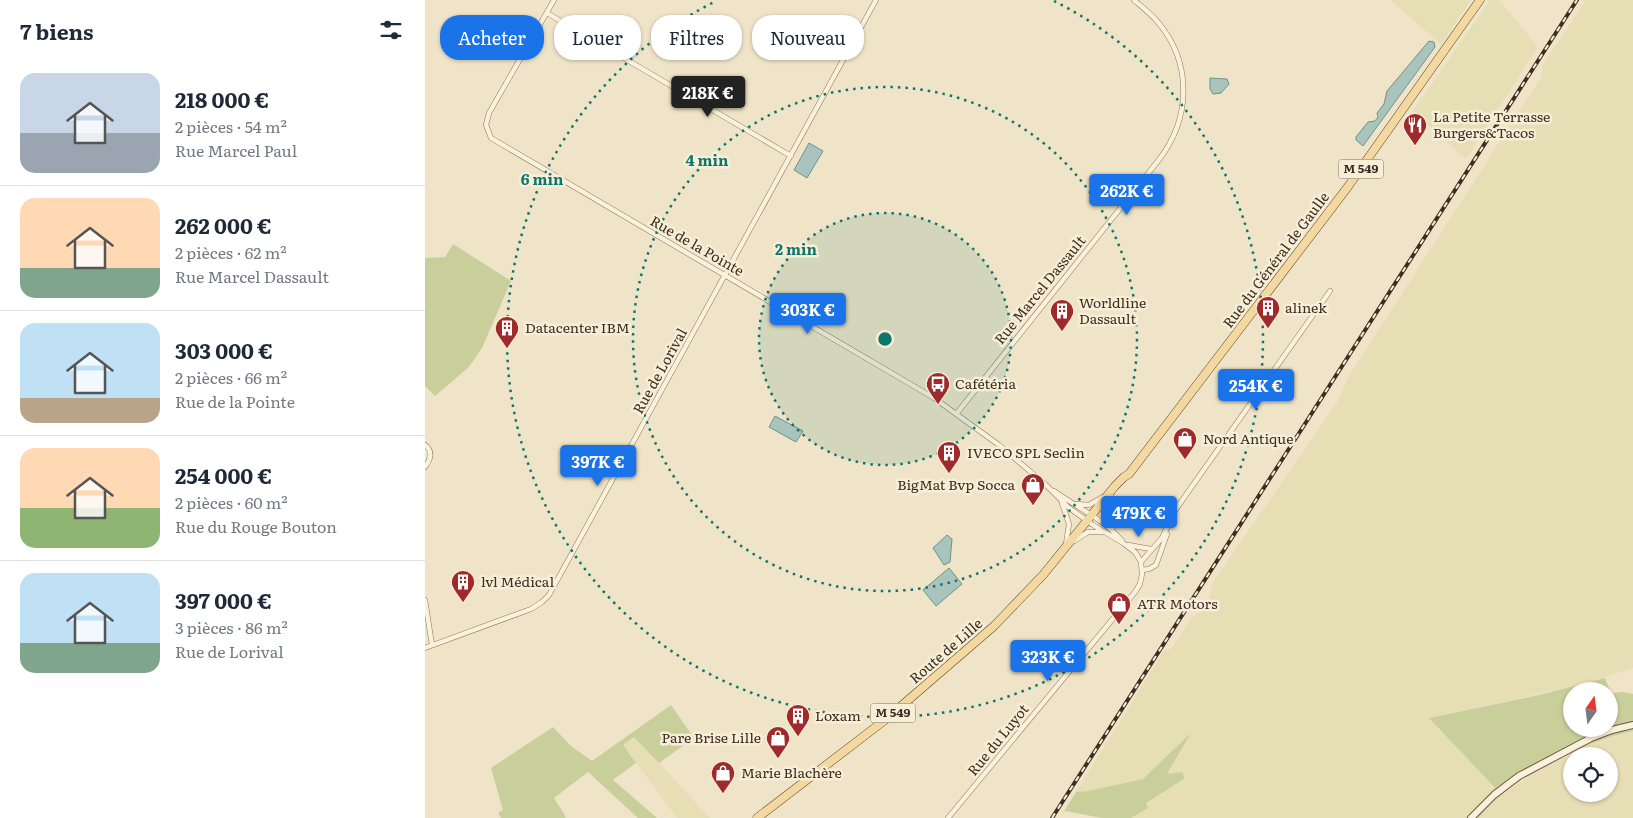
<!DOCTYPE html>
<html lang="fr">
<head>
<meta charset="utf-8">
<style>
  body { margin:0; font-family:Literata,serif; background:#f2f2f3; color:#1f2937; height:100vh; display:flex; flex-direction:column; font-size:19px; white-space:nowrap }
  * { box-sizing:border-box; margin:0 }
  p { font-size:16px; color:#747a83 }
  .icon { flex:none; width:28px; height:28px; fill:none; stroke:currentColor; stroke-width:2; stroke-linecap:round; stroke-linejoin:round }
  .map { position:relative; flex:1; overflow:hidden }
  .details { display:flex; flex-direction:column; background:#fff; width:425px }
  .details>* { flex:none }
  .top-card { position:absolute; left:15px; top:15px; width:475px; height:45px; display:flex; gap:10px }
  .needle { width:32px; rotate:14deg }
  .buttons { position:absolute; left:1138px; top:682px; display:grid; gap:10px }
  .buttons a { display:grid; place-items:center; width:55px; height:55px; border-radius:50%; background:#fff; box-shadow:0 1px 4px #0004; font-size:25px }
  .price { position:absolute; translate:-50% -42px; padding:0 11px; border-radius:5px; background:#1a73e8; color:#fff; font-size:16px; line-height:32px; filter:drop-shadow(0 1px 2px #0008) }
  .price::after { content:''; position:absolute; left:50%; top:30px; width:15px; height:11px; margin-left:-8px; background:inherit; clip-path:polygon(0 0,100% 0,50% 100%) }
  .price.selected { background:#222; color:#fff }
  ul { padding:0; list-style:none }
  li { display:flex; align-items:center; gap:15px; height:125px; padding:0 20px }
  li+li { border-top:1px solid #e0e1e3 }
  li span { display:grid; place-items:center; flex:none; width:140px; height:100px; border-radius:15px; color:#555 }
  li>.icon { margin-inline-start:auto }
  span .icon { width:60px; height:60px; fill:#fffc; stroke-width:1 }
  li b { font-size:21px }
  h2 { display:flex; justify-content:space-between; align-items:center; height:60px; padding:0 20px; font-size:21px }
  .pill { padding:0 18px; border-radius:20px; background:#fff; box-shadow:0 1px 4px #0004; font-size:18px; line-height:45px }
  .pill.selected { background:#1a73e8; color:#fff }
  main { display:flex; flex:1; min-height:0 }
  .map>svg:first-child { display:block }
  .farmland { fill:#e6deb5; fill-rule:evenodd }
  .green { fill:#c9cf9b; fill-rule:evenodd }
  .water { fill:#a9c4bc; stroke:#6f938a }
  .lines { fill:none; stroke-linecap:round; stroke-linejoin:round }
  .minor-casing { stroke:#8d765c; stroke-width:5.5 }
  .secondary-casing { stroke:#6f573f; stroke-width:8 }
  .primary-casing { stroke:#5b4430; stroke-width:9 }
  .minor { stroke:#faf1dc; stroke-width:4.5 }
  .secondary { stroke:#faf1dc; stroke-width:6 }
  .primary { stroke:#f3d9a0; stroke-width:8 }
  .rail-casing { stroke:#3d2e20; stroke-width:4 }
  .rail { stroke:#f7eed8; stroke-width:2; stroke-dasharray:5.5; stroke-linecap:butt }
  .ring { fill:none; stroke:#0f766e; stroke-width:2.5; stroke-dasharray:2.5 5 }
  .labels { text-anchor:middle; stroke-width:5; stroke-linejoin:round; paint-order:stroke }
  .shield { fill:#f7eed8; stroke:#756857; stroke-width:1 }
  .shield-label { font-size:12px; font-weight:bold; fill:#3d2e20 }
  .poi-label { font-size:14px; fill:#3d2e20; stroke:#f7eed8; text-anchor:start }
  .street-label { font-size:14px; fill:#3d2e20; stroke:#f7eed8 }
  .centre { fill:#0f766e; stroke:#f7eed8; stroke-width:2.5 }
  .ring-label { font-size:15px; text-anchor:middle; font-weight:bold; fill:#0f766e; stroke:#f7eed8; stroke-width:5; stroke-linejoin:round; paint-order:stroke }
</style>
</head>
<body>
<main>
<section class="details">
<h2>7 biens<svg class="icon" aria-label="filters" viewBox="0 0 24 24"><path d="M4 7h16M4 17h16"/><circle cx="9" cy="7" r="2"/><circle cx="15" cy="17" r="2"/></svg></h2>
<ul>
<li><span style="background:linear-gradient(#c9d6e8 60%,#9aa5b1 0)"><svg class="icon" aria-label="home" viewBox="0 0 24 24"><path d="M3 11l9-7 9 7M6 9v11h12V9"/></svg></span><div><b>218 000 €</b><p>2 pièces · 54 m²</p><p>Rue Marcel Paul</p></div></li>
<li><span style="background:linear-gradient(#ffd9b3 70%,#7fa58c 0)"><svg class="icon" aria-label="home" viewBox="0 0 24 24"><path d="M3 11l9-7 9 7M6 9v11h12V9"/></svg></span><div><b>262 000 €</b><p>2 pièces · 62 m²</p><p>Rue Marcel Dassault</p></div></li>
<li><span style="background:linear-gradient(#bfe0f5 75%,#b9a48a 0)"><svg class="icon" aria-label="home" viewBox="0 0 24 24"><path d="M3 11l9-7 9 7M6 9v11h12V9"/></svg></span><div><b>303 000 €</b><p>2 pièces · 66 m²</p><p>Rue de la Pointe</p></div></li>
<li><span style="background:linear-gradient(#ffd9b3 60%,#8fb573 0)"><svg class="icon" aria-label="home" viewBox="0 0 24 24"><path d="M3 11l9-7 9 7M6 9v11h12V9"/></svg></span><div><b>254 000 €</b><p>2 pièces · 60 m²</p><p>Rue du Rouge Bouton</p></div></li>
<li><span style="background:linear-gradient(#bfe0f5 70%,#7fa58c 0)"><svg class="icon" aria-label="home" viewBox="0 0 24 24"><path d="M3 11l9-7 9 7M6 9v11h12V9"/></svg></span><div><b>397 000 €</b><p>3 pièces · 86 m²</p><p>Rue de Lorival</p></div></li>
</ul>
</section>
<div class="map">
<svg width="1208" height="818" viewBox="0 0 1208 818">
  <rect width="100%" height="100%" fill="#f0e4c8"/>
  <!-- farmland -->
  <path class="farmland" d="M965 0H1046L1016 44Z
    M1065 0H1073L1076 2 1113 47 1041 159 988 111Z
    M1161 0H1208V668L1163 683 1004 718 1070 789 1041 818H706L723 808 721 803 760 778 742 775 765 735 718 779 663 791 651 792 739 651 746 649 767 618 782 606 788 582 913 401 924 376 1117 76V66Z
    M1208 731V818H1053L1072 798 1109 773 1162 745ZM1146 756H1184V794H1146Z
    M210 737 285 818H252L198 745Z"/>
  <!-- green -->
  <path class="green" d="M28 244 86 281 57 348 44 367 10 396 0 386V258L20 257Z
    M1180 678 1186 693 1198 692 1208 694V731C1163 741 1110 767 1075 796 1067 802 1060 811 1053 818H1041L1070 788 1004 718 1114 695ZM1146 691H1184V729H1146Z
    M246 705 269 738 234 763 209 737 198 745 211 763 188 780 232 818H213L163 772 129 798 141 817 139 818H76L73 813 78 810 66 768 128 727 146 746 167 761Z
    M766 733 742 774 757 772 760 778 721 803 723 808 706 818H677L640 811 635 818 651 792 663 791 718 779Z"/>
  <!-- water -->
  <path class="water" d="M1004 41 1009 42 1010 47 938 146 931 140V137L943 122 950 121 953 117 952 113 959 104 962 91Z
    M785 78 802 79 804 84 796 93 788 94 785 89Z
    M384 143 398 151 382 178 369 170Z
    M350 416 378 431 371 442 344 427Z
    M522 535 527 539 525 562 519 565 508 548Z
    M524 568 537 584 511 606 498 590Z"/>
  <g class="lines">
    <!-- minor casing -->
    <g class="minor-casing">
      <path id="minor" d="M129 0 64 113 61 125 66 138 509 398 574 445 620 484 643 507 668 525 698 543 710 552 716 562 717 574 715 584 710 592 523 818
        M122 13 366 156
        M532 413 733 161C766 119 768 63 732 21 725 13 717 7 709 0
        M0 445C8 451 6 459 0 467
        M629 491C651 507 679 519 697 541
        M686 494C680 508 680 516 687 529
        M637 503 644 524 641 544
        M651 504 664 505 678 497
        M649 541 663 532H678
        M703 545 726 549
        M716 562 737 538 751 509 905 291
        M717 570 724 569 731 565 742 534
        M0 600 7 645
        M0 648 106 609 117 602 124 595 451 0"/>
    </g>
    <!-- secondary casing -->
    <g class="secondary-casing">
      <path id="secondary" d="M1046 818 1069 795 1094 776 1166 738 1187 730 1208 725"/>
    </g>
    <!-- primary casing -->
    <g class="primary-casing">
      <path id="primary" d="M332 818 460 720 569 626 618 575 690 486 699 477 704 474 922 188 1055 0"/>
    </g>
    <!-- minor -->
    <use href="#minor" class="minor"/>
    <!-- secondary -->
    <use href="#secondary" class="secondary"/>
    <!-- primary -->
    <use href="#primary" class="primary"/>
    <!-- rail casing -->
    <g class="rail-casing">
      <path id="rail" d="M627 818 1152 0"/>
    </g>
    <!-- rail -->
    <use href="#rail" class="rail"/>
  </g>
  <!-- distance rings -->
  <circle cx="460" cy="339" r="126" fill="#0f766e" fill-opacity=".12"/>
  <g class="ring">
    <circle cx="460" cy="339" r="126"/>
    <circle cx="460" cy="339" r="252"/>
    <path d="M629 1A378 378 0 1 1 291 1"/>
  </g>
  <!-- icons -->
  <defs>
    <g id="restaurant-pin" transform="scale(1.25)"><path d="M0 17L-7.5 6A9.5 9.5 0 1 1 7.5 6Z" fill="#9e2a2b" stroke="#f7eed8"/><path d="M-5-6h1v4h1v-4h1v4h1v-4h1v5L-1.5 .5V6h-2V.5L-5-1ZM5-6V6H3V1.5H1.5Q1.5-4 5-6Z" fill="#fff"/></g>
    <g id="building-pin" transform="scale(1.25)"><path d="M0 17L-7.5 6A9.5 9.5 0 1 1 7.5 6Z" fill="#9e2a2b" stroke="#f7eed8"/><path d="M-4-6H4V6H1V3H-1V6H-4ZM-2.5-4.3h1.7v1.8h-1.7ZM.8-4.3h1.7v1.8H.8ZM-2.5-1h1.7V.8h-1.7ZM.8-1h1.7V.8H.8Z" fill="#fff"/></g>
    <g id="bus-pin" transform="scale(1.25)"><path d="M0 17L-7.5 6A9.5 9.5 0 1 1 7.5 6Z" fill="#9e2a2b" stroke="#f7eed8"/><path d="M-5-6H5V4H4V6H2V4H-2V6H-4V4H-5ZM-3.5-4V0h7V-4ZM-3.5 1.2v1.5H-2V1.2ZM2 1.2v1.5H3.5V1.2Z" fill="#fff"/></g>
    <g id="shop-pin" transform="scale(1.25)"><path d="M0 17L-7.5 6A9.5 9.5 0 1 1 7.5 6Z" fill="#9e2a2b" stroke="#f7eed8"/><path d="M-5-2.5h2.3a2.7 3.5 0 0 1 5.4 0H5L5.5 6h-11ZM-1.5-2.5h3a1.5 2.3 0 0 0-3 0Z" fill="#fff"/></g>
  </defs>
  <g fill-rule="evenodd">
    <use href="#restaurant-pin" x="990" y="125"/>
    <use href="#building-pin" x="843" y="308"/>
    <use href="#building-pin" x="637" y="311"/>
    <use href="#building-pin" x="82" y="328"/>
    <use href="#bus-pin" x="513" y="384"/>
    <use href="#shop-pin" x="760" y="439"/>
    <use href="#building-pin" x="524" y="453"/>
    <use href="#shop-pin" x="608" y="485"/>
    <use href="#building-pin" x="38" y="582"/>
    <use href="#shop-pin" x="694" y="604"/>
    <use href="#building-pin" x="373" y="716"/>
    <use href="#shop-pin" x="353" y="738"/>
    <use href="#shop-pin" x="298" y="773"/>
  </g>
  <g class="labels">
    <!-- shield labels -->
    <g class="shield">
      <rect x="913.5" y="159.5" width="45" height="19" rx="4"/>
      <rect x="445.5" y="703.5" width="45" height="19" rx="4"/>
    </g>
    <g class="shield-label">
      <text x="936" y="173">M 549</text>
      <text x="468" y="717">M 549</text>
    </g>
    <!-- poi labels -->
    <g class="poi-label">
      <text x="1008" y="122">La Petite Terrasse<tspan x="1008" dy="16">Burgers&amp;Tacos</tspan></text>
      <text x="654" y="308">Worldline<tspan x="654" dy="16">Dassault</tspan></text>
      <text x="860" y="313">alinek</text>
      <text x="100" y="333">Datacenter IBM</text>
      <text x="530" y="389">Cafétéria</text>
      <text x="778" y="444">Nord Antique</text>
      <text x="542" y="458">IVECO SPL Seclin</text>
      <text x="590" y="490" text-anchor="end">BigMat Bvp Socca</text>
      <text x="56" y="587">lvl Médical</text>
      <text x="712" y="609">ATR Motors</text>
      <text x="390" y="721">Loxam</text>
      <text x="336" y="743" text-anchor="end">Pare Brise Lille</text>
      <text x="316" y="778">Marie Blachère</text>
    </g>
    <!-- street labels -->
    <g class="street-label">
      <text transform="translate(272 246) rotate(30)" y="5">Rue de la Pointe</text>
      <text transform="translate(851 260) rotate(-53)" y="5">Rue du Général de Gaulle</text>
      <text transform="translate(615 290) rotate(-51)" y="5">Rue Marcel Dassault</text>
      <text transform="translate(235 371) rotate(-61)" y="5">Rue de Lorival</text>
      <text transform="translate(521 651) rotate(-41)" y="5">Route de Lille</text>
      <text transform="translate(573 740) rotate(-51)" y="5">Rue du Luyot</text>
    </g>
  </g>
  <circle cx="460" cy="339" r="8" class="centre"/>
  <g class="ring-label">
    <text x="282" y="166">4 min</text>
    <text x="117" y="185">6 min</text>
    <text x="371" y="255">2 min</text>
  </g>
</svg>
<div class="buttons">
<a><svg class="needle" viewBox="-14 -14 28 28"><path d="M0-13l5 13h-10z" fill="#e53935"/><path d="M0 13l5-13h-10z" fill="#747a83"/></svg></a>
<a><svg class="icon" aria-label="locate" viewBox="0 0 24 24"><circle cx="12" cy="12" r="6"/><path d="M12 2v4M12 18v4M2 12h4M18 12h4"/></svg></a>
</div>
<b class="price selected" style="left:283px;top:118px">218K €</b>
<b class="price" style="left:702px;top:216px">262K €</b>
<b class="price" style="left:383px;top:335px">303K €</b>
<b class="price" style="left:831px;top:411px">254K €</b>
<b class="price" style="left:173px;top:487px">397K €</b>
<b class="price" style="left:714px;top:538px">479K €</b>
<b class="price" style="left:623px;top:682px">323K €</b>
<div class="top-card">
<a class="pill selected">Acheter</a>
<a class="pill">Louer</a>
<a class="pill">Filtres</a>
<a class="pill">Nouveau</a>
</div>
</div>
</main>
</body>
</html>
